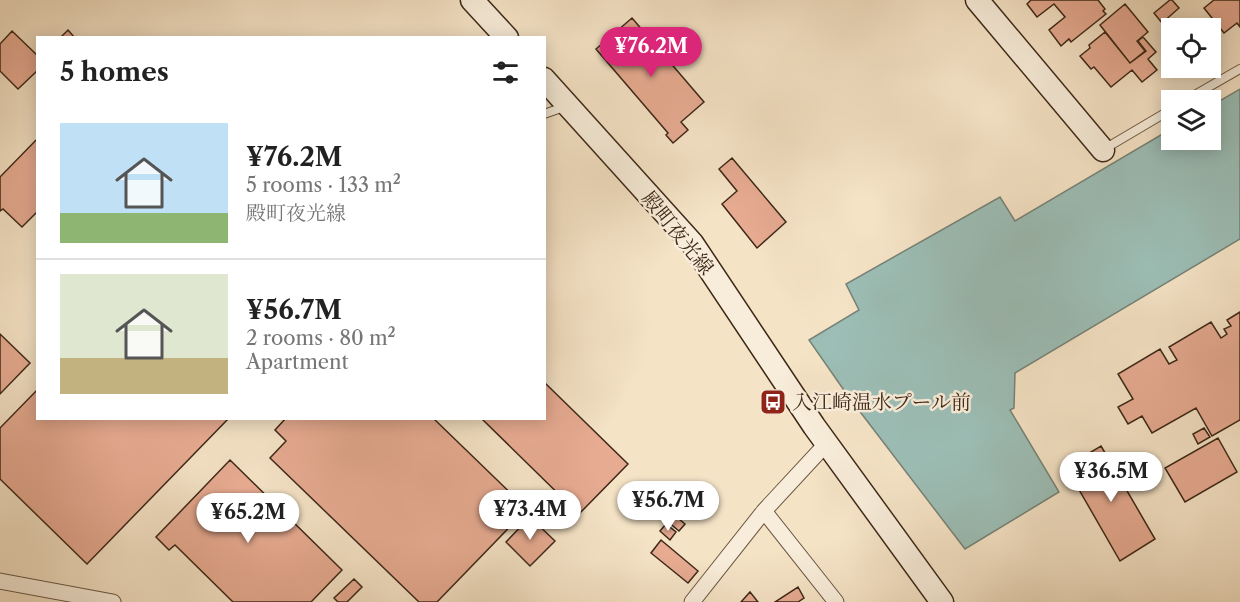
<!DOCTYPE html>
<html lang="en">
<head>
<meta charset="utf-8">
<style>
  body { margin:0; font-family:"Libre Caslon Text","Noto Serif JP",serif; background:#f2f2f2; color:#222; height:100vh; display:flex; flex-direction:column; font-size:22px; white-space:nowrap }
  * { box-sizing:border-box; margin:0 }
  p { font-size:20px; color:#767676 }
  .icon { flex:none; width:33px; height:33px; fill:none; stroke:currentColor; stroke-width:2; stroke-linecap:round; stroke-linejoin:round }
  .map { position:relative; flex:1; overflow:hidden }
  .details { position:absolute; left:36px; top:36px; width:510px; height:384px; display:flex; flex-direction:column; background:#fff; border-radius:0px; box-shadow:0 3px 15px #0003 }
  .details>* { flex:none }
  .buttons { position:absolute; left:1161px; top:18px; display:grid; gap:12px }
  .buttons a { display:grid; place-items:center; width:60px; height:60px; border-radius:0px; background:#fff; box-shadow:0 3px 15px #0003; font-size:30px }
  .price { position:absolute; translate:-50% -51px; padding:0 14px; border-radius:21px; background:#fff; color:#222; font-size:20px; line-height:39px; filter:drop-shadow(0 2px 3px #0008) }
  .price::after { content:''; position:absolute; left:50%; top:36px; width:18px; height:14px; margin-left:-9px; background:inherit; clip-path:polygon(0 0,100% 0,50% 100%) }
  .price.selected { background:#db2777; color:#fff }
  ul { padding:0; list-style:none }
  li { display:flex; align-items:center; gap:18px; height:150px; padding:0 24px }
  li+li { border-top:2px solid #e0e0e0 }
  li span { display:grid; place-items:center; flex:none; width:168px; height:120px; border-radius:0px; color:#555 }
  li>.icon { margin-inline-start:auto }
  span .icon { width:72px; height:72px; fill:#fffc; stroke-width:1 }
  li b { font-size:26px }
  h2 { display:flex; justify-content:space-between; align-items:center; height:72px; padding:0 24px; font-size:26px }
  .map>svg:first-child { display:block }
  .water { fill:#9cbeb6; stroke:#768276; stroke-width:1.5 }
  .building { fill:#e7ab92; stroke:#3d2817; stroke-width:1.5 }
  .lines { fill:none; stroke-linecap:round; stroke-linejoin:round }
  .lane-casing { stroke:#6b5743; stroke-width:10 }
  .street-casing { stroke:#6b5743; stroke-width:17 }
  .secondary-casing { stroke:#3d2817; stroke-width:25 }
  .lane { stroke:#f8edda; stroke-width:8 }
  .street { stroke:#f8edda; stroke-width:15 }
  .secondary { stroke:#f8edda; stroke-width:22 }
  .labels { text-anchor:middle; stroke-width:5; stroke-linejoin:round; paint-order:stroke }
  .street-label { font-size:20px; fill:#3d2817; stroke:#f8edda }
  .poi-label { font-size:20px; fill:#3d2817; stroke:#f8edda; text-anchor:start }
</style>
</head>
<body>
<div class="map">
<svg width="1240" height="602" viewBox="0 0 1240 602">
  <rect width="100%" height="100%" fill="#f5e3c6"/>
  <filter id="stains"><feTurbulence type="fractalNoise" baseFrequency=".00333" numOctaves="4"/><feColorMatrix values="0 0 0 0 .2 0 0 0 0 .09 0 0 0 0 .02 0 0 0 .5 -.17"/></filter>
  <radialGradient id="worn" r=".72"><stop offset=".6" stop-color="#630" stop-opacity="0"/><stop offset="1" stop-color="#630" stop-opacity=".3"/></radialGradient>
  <!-- water -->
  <path class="water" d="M1240 89V239L1015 373 1014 408 1010 410 1059 492 965 549 848 396 809 340 859 310 846 284 1000 197 1015 221 1171 129 1172 140H1210L1211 106Z"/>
  <!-- building -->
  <path class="building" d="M1031 0H1098L1105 9 1103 11 1106 14 1071 42 1069 39 1061 46 1049 30 1065 17 1054 4 1037 17 1027 4Z
    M1170 0H1172L1179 8 1162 23 1154 13Z
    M1214 0H1240V27L1237 23 1224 33 1204 8Z
    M1125 4 1148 32 1137 41 1145 51 1130 63 1100 25Z
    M632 18 704 102 681 122 688 130 673 143 666 135 668 133 596 49Z
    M68 30 75 38H60Z
    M12 31 38 56V70L18 89 0 71V44Z
    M1105 32 1130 63 1146 51 1138 41 1143 37 1156 52 1148 59 1157 70 1142 82 1132 70 1111 87 1094 67 1091 69 1080 56 1090 48 1089 45Z
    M38 138V211L22 227 3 209 0 211V177Z
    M732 158 786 222 757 248 722 204 737 191 719 169Z
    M1240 312V420L1212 436 1196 408 1152 433 1142 416 1128 424 1118 407 1133 399 1118 374 1160 349 1169 364 1177 360 1169 347 1211 322 1221 338 1227 334 1224 329 1231 326 1227 320Z
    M0 334 30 363 0 394Z
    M545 383 628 464 579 514 481 418H544Z
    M38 389V418H229L87 564 0 479V428Z
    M286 418H433L527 509 437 602H419L270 458 286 441 275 430Z
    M1204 428 1210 437 1198 444 1193 434Z
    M1218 438 1237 472 1185 502 1165 468Z
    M1101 446 1155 539 1120 561 1066 467Z
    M230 460 342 570 311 602H233L175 545 169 550 156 537Z
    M673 514 685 524 679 531 667 521Z
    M530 517 555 541 530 566 506 542Z
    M666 524 676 532 670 540 660 531Z
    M661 540 698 571 688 583 651 553Z
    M354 579 362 587 347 602H338L334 598Z
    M798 587 804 598 798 602H775Z
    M750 592 758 602H741Z"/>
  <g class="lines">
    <!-- lane casing -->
    <g class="lane-casing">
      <path id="lane" d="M1186 100 1240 69
        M544 114 564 107
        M1106 148 1172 109"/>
    </g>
    <!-- street casing -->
    <g class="street-casing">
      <path id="street" d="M764 511 836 602
        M0 581 113 602
        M692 602 764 511 827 443"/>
    </g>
    <!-- secondary casing -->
    <g class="secondary-casing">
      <path id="secondary" d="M472 0 507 38
        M977 0 1103 150
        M544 79 692 243 814 426 942 602"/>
    </g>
    <!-- lane -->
    <use href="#lane" class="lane"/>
    <!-- street -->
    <use href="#street" class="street"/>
    <!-- secondary -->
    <use href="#secondary" class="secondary"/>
  </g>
  <!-- icons -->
  <defs>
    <g id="bus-square" transform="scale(1.35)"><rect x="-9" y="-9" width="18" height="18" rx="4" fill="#8f2418" stroke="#f8edda"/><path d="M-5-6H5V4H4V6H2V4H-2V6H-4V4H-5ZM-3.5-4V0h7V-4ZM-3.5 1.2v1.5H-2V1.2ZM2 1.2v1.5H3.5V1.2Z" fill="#fff"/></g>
  </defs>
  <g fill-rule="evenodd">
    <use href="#bus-square" x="773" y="402"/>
  </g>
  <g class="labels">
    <!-- street labels -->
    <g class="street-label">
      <text transform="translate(678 233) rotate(51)" y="7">殿町夜光線</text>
    </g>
    <!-- poi labels -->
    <g class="poi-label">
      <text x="792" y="409">入江崎温水プール前</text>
    </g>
  </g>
  <rect width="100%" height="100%" filter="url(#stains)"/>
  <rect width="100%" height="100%" fill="url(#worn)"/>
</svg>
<div class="buttons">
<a><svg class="icon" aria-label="locate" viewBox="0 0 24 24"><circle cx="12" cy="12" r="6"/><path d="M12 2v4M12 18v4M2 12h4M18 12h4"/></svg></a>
<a><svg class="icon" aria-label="layers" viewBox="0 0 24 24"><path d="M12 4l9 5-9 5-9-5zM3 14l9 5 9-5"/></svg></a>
</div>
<b class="price selected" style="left:651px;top:78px">¥76.2M</b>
<b class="price" style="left:1111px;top:503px">¥36.5M</b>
<b class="price" style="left:668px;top:532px">¥56.7M</b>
<b class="price" style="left:530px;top:541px">¥73.4M</b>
<b class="price" style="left:248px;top:544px">¥65.2M</b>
<section class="details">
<h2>5 homes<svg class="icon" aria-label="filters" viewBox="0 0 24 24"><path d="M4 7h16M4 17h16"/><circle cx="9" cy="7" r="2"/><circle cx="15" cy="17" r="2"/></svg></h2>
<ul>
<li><span style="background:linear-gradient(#bfe0f5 75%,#8fb573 0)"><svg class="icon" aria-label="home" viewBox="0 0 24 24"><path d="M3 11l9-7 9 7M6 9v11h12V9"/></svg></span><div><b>¥76.2M</b><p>5 rooms · 133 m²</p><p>殿町夜光線</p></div></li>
<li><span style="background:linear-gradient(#dfe7d0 70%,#c2b280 0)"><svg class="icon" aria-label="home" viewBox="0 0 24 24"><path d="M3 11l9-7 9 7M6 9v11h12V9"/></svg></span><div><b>¥56.7M</b><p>2 rooms · 80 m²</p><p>Apartment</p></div></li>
</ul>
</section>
</div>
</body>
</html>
